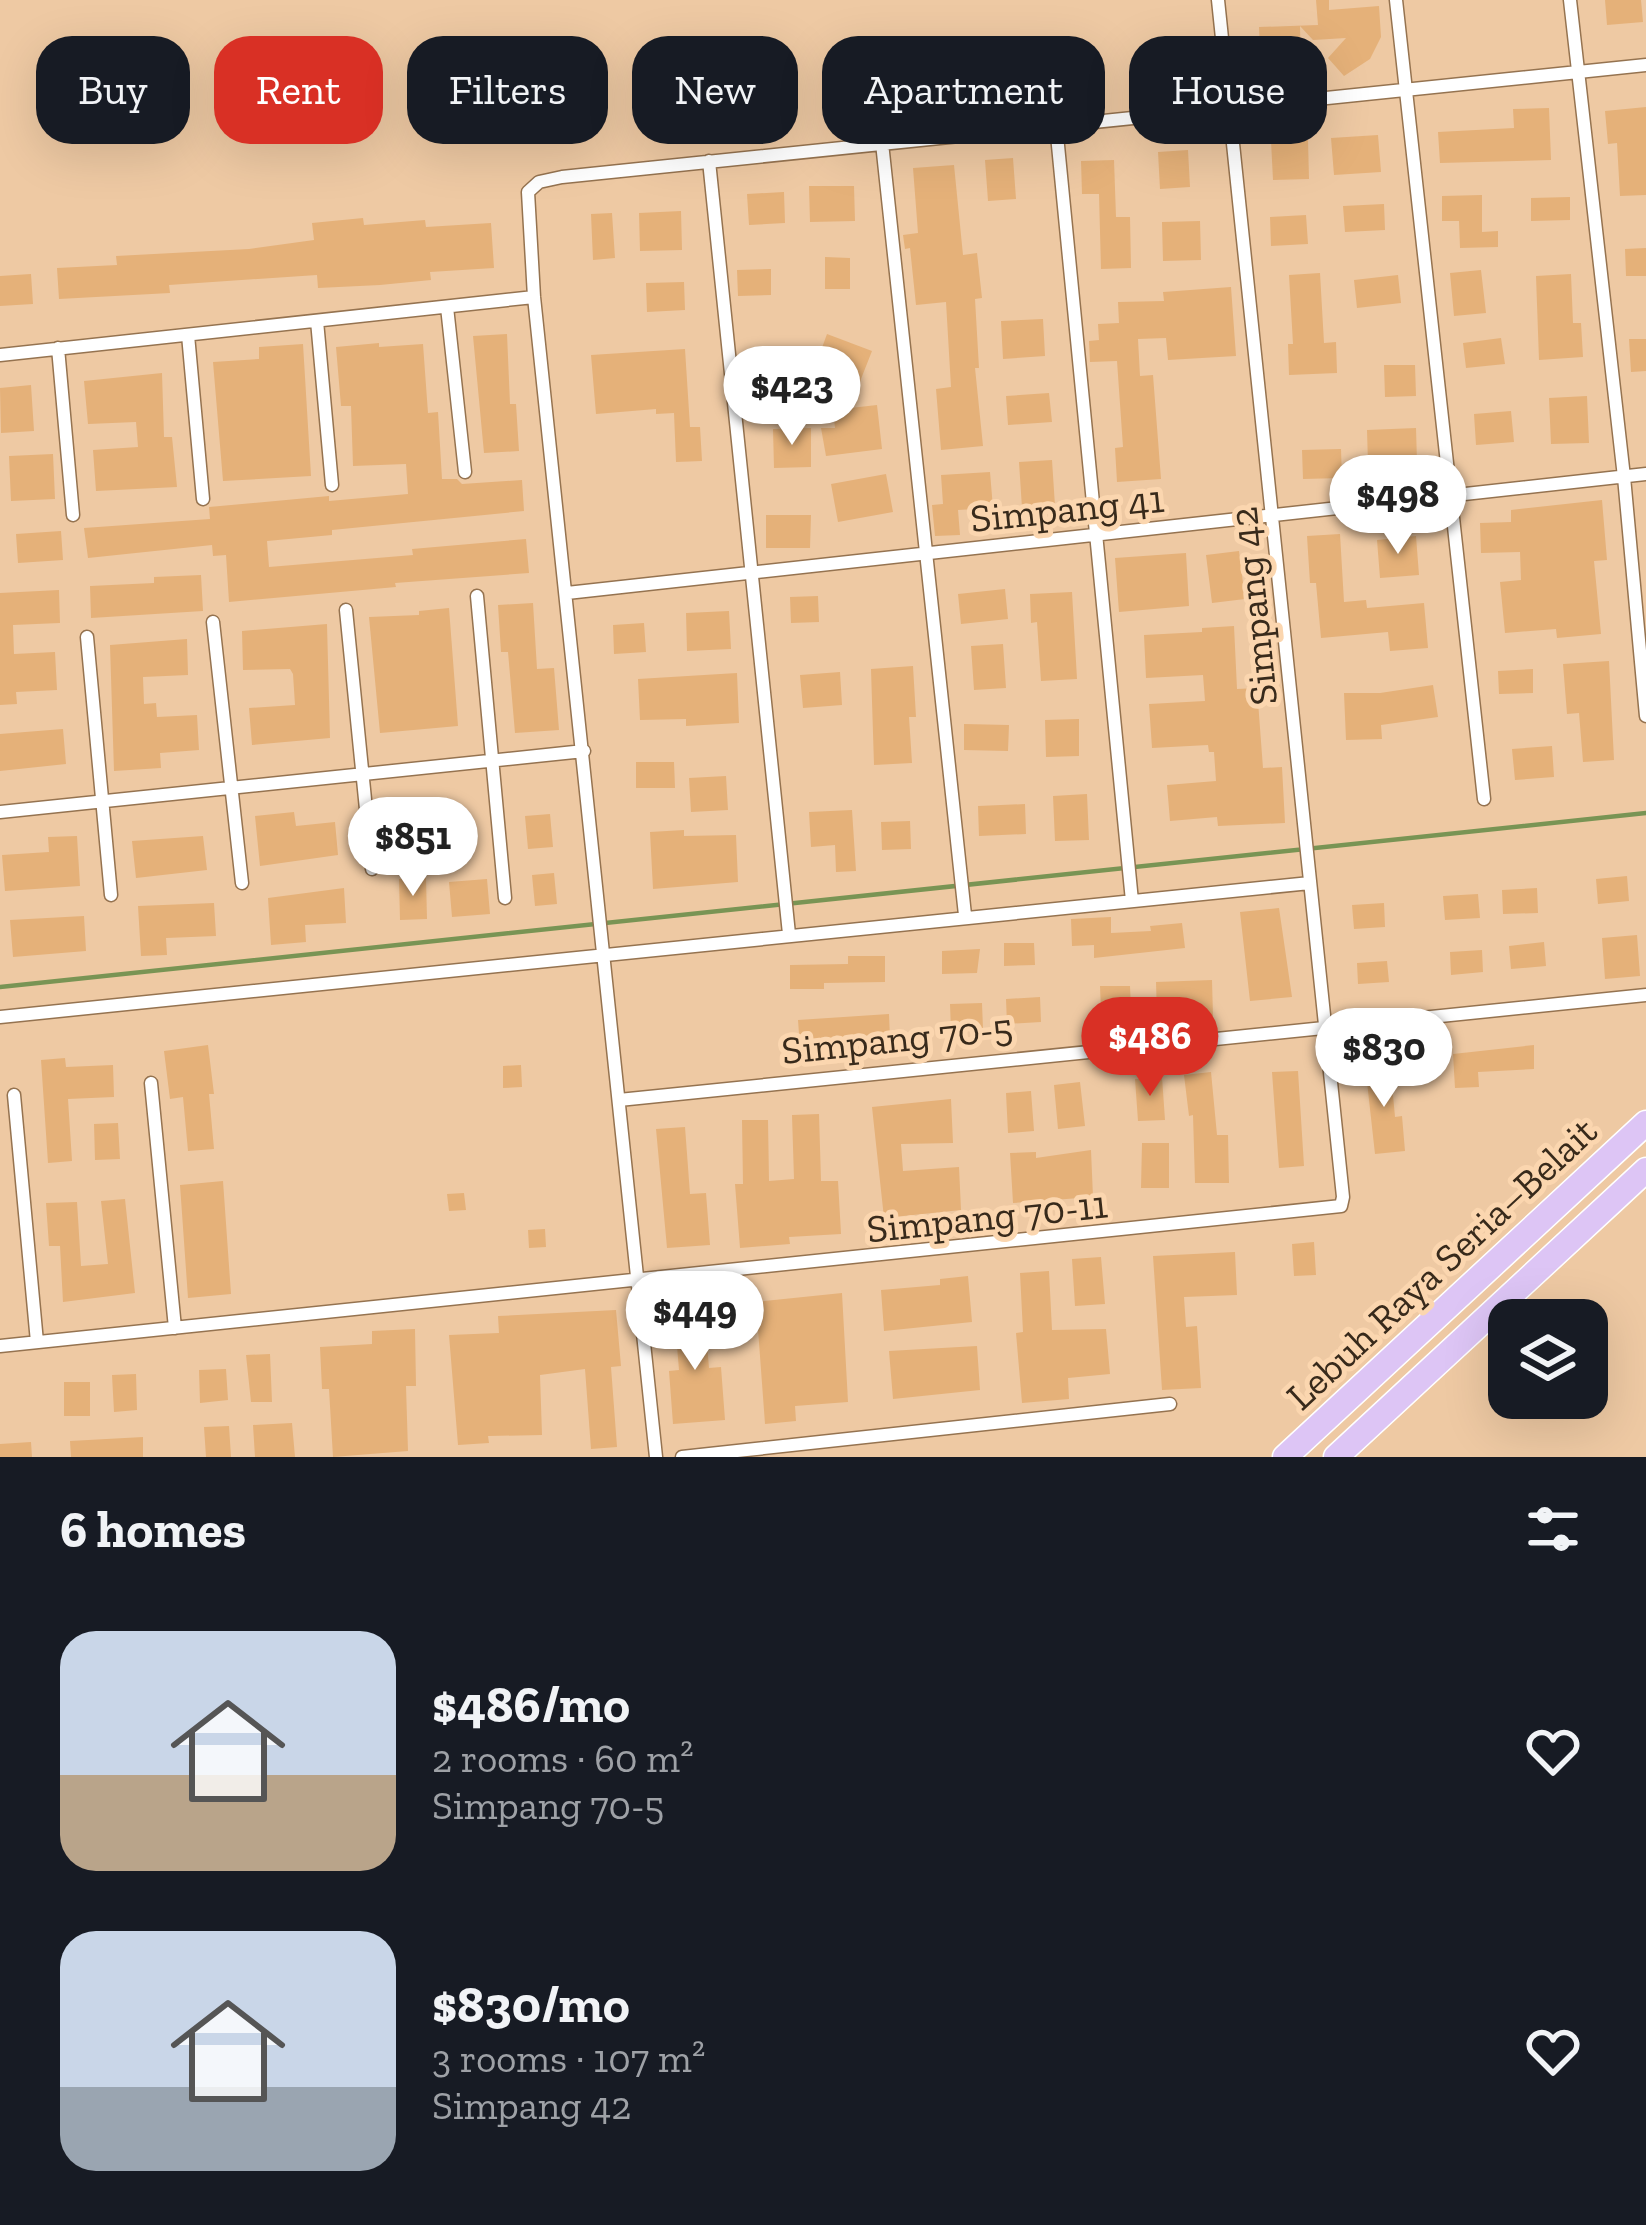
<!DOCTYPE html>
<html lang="en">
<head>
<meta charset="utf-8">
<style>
  body { margin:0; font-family:"Zilla Slab",serif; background:#242831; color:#f1f3f6; height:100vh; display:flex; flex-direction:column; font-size:45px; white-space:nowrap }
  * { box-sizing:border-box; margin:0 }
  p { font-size:39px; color:#9ea1a6 }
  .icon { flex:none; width:66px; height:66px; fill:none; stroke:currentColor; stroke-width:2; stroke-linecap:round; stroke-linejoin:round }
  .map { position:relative; height:1457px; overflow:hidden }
  .panel { display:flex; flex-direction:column; background:#171b24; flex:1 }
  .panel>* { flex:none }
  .banner { position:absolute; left:36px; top:36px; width:1575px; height:108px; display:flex; gap:24px }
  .tools { position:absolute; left:1488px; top:1299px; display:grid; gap:24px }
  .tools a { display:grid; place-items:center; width:120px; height:120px; border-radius:24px; background:#171b24; box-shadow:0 12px 48px #0002; font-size:60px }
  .price { position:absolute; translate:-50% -102px; padding:0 27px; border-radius:42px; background:#fff; color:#222; font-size:39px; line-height:78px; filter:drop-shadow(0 3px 6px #0008) }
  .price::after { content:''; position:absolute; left:50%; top:72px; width:36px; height:27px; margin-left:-18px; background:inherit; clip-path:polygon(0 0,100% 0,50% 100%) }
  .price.on { background:#d93025; color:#fff }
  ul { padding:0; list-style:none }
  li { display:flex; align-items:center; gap:36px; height:300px; padding:0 60px }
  li span { display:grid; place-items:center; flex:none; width:336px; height:240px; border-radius:36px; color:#555 }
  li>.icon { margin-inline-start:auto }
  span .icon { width:144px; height:144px; fill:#fffc; stroke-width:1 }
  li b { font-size:51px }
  h2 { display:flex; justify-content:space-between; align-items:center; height:144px; padding:0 60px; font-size:51px }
  .chip { padding:0 42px; border-radius:36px; background:#171b24; box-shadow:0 12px 48px #0002; font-size:42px; line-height:108px }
  .chip.on { background:#d93025; color:#fff }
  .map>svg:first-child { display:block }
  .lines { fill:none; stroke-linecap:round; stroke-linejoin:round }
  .stream { stroke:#799454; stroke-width:4.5 }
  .building { fill:#e5b179 }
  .street-casing { stroke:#957350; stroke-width:15 }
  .highway-casing { stroke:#fff; stroke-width:27 }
  .street { stroke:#fff; stroke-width:12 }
  .highway { stroke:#ddc5f5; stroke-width:24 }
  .labels { text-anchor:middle; stroke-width:10; stroke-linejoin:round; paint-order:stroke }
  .street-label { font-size:39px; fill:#382a1b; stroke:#fbd6af }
</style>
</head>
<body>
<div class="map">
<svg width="1646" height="1457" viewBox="0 0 1646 1457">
  <rect width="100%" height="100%" fill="#eec9a3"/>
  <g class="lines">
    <!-- stream -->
    <path class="stream" d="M0 987 1646 813"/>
  </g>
  <!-- building -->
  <path class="building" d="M1316 0H1329V10L1379 6 1381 37 1370 59 1344 76 1328 58 1346 38 1313 40 1300 26 1301 66 1261 67 1259 27 1318 25Z
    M1605 0H1641L1643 22 1607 25Z
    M1646 107V195L1620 196 1617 143 1608 144 1605 111Z
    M1549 108 1551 160 1440 163 1438 132 1514 128 1513 109Z
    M1378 135 1381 172 1334 175 1331 138Z
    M1308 140 1309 179 1273 180 1271 141Z
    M1188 150 1190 187 1160 189 1158 152Z
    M1013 158 1016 199 988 201 985 160Z
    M1114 160 1116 217H1130L1131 268 1101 269 1099 194H1082L1081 161Z
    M954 165 963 255 977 253 982 298 975 299 979 368H975L983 446 941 450 936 389 951 387 946 302 916 305 910 248 905 249 903 235 918 233 913 168Z
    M809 186H854L855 221 810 222Z
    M784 192 785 223 749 225 747 194Z
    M1482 195V232L1498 231V247L1460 248 1459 221H1442V196Z
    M1570 197V220L1531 221V198Z
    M1384 204 1385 230 1345 232 1343 206Z
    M681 211 682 250 640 251 639 213Z
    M612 213 615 258 593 260 591 214Z
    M1306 215 1308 244 1271 246 1270 217Z
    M363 218 364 225 425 220 426 227 491 223 494 268 430 272 431 280 380 285 318 288 317 275 169 285 170 293 59 299 57 268 117 265 116 256 249 249 314 240 312 223Z
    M1200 221 1201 260 1163 261 1162 222Z
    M1646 248V276H1626L1625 249Z
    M825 257 850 258V289H825Z
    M771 269V295L738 296 737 270Z
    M1481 270 1486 313 1454 316 1450 273Z
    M1320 273 1324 343 1336 342 1337 373 1289 375 1288 344H1293L1289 275Z
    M31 274 33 304 0 306V276Z
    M1571 274 1573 323H1581L1583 357 1539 360 1536 276Z
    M1398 275 1401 303 1357 308 1354 280Z
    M684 282 685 310 647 312 646 283Z
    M1231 287 1236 356 1168 360 1166 338 1138 339 1140 376 1153 375 1161 479 1117 482 1115 448 1123 447 1117 361 1090 362 1089 341 1099 340 1098 324 1119 323 1118 302 1164 301 1163 292Z
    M1043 319 1045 356 1003 359 1001 321Z
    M507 334 510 404H516L519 451 484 453 473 336Z
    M827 334 872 351 859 384 802 362V390H749V356H819Z
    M1501 338 1505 364 1466 368 1463 343Z
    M1629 339H1646V371L1631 372Z
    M379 343V347L423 344 428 413 438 412 442 479H457L462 484 522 480 524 511 332 530V535L267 541 269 567 413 555 412 549 526 539 529 573 395 583 396 587 229 602 226 555 213 556 212 545 88 558 84 528 210 519 209 507 329 496V501L408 494 406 464 353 466 351 406H341L336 347Z
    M303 344 311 476 223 481 213 362 259 359V347Z
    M685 349 690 427H700L702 461 676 462 674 413 656 414V409L596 414 591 355Z
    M1384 365H1415L1416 396 1385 397Z
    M162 373 164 437H172L177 487 96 491 93 450 138 447 136 422 88 424 84 381Z
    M31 385 34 431 1 433 0 388Z
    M1049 393 1052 422 1008 425 1006 396Z
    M1587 396 1589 443 1551 444 1549 398Z
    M877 405 882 449 826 456 821 428H835L833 410Z
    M1511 411 1514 442 1476 445 1474 414Z
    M811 428V467L774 468 773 429Z
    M1416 428 1417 462 1368 464 1367 430Z
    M1341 449 1342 478 1303 479 1302 450Z
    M53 454 55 499 11 501 9 456Z
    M1052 460 1055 506 1022 508 1019 462Z
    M990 472 993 508 958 510 960 535 935 536 932 505 943 504 941 475Z
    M886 474 893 512 838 522 831 484Z
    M1602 500 1607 560 1594 561 1601 634 1557 638 1556 629 1505 633 1500 582 1521 580 1520 552 1481 553 1480 523 1511 522V510Z
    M766 515H811L810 548H766Z
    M61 531 63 560 18 563 16 534Z
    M1340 534 1344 602 1366 600 1367 608 1424 603 1428 648 1390 651 1388 632 1321 638 1316 583H1310L1307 536Z
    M1416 536 1419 575 1380 578 1377 540Z
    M1239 551 1245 599 1212 603 1206 555Z
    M1186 553 1189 606 1119 612 1115 558Z
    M201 575 203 611 91 618 90 586 154 583V577Z
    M1005 589 1008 619 961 624 958 594Z
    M59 590 60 623 13 625 14 654 55 652 57 690 16 692 17 704 0 705V593Z
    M1072 592 1077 679 1041 681 1037 622 1031 623 1030 594Z
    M818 596 819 622 791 623 790 597Z
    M533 603 537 669 554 668 559 730 515 733 508 652H501L498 605Z
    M449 608 458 726 380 733 369 617 419 615V611Z
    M729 611 731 649 687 651 686 613Z
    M644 623 646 652 614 654 613 625Z
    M327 624 330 738 252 745 249 708 295 705 293 674 290 669 243 670 242 631Z
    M1234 626 1237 689 1257 688 1263 768 1282 767 1285 823 1218 826 1217 817 1170 821 1167 785 1216 781 1214 752H1209L1208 745 1152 748 1149 704 1205 701 1203 675 1146 678 1144 635 1202 632V628Z
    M187 639 188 675 143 677 144 704 156 703 157 717 197 715 199 750 160 753 161 768 114 771 110 645Z
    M1003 644 1006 688 974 690 971 646Z
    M1609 661 1614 760 1583 762 1579 713 1567 714 1563 664Z
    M913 666 916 717H909L912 763 874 765 871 669Z
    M1533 669V693L1499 694 1498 671Z
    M840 672 842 705 803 708 800 675Z
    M737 673 739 723 686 726V719L640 720 638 679Z
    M1433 685 1438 717 1381 725 1382 739 1346 740 1344 693H1380Z
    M1079 719V756L1046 757 1045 720Z
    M964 724 1009 725 1008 751 964 750Z
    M63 729 66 764 0 771V734Z
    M1552 746 1554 777 1515 780 1512 749Z
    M636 762H674L675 788H636Z
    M726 776 728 810 691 812 689 778Z
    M1087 794 1089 840 1055 841 1053 796Z
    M423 803 425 847 393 850 389 806Z
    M1025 804 1026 834 979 836 978 806Z
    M852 810 856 871 836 872 835 845 811 847 809 812Z
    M294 812 296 826 335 822 338 855 260 866 255 816Z
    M550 814 553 847 528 849 525 816Z
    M466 821 468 857 447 858 443 822Z
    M910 821 911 849 882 850 881 822Z
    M684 830V836L736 835 738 882 653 889 650 832Z
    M77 836 80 886 5 891 2 855 49 852 48 837Z
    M203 836 207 870 136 878 132 841Z
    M554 873 557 904 535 906 532 875Z
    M1627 876 1629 901 1598 904 1596 879Z
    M426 878 427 919 400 920 399 879Z
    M487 879 490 914 452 917 449 882Z
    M344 888 346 923 305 925 306 942 271 945 268 898Z
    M1537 888 1538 913 1503 914 1502 890Z
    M1478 894 1480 918 1445 920 1443 896Z
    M214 903 216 936 166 938 167 955 141 956 138 906Z
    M1384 903 1385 927 1354 929 1352 905Z
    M1279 908 1292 997 1250 1001 1240 912Z
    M84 916 86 951 13 957 10 920Z
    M1111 917V933L1151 931 1150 926 1182 923 1185 948 1094 958V945L1072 946 1071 919Z
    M1637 935 1640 976 1605 979 1602 938Z
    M1544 942 1546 966 1511 969 1509 946Z
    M1004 943H1034L1035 965 1004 966Z
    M980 949 977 973 942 974V951Z
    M1482 950 1483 972 1451 975 1450 952Z
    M848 956H885V982L824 983V989H790V965L848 964Z
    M1387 961 1389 982 1358 984 1357 963Z
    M1212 980 1213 1016 1157 1017 1156 982Z
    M1100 986H1130L1131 1009 1101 1010Z
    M1040 997 1041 1022 1007 1024 1006 999Z
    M982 1003 983 1029 951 1030 950 1004Z
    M889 1014 890 1038 834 1041V1046L800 1048 798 1020Z
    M208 1045 214 1094H209L214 1149 188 1151 183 1097 170 1099 164 1051Z
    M1534 1045V1069L1478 1072 1479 1087 1455 1088 1453 1054Z
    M65 1058 66 1067 113 1065 114 1097 68 1099 72 1161 48 1163 41 1060Z
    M1390 1062 1395 1117 1402 1116 1405 1151 1375 1154 1365 1064Z
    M521 1065 522 1087 503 1088V1066Z
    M1298 1071 1304 1166 1279 1168 1272 1072Z
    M1211 1072 1217 1135H1228L1229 1183H1195L1193 1115 1189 1116 1184 1075Z
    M1162 1077 1165 1120 1138 1121 1135 1079Z
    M1080 1082 1085 1126 1058 1129 1054 1085Z
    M1031 1091 1034 1131 1008 1133 1006 1093Z
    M951 1099 953 1143 901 1144 903 1171 959 1167 961 1210 884 1218 872 1107Z
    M819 1114 821 1181H838L841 1234 789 1237 790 1244 740 1248 735 1184H743L742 1120H768L769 1181 794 1179 792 1115Z
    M118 1123 120 1159 95 1160 94 1124Z
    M685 1127 690 1194 706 1193 710 1245 667 1248 656 1129Z
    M1142 1143H1169V1188H1141Z
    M1091 1150 1093 1197 1013 1203 1010 1153 1036 1152V1158Z
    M223 1181 231 1294 188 1298 180 1185Z
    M464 1193 466 1210 449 1211 447 1194Z
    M125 1199 135 1293 63 1302 60 1246H49L46 1203 77 1202 81 1266 108 1264 101 1201Z
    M545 1229 546 1247 529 1248 528 1230Z
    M1314 1242 1316 1275 1294 1276 1292 1244Z
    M1235 1252 1237 1295 1184 1297 1186 1327 1197 1326 1201 1388 1162 1390 1153 1256Z
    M1101 1257 1105 1304 1075 1306 1072 1259Z
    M1049 1271 1052 1330 1106 1329 1110 1374 1068 1378 1069 1399 1022 1403 1016 1333 1023 1332 1020 1273Z
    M968 1276 972 1322 884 1331 881 1290 940 1285V1279Z
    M842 1293 848 1402 795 1406 796 1421 765 1424 756 1302Z
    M704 1308 709 1368 721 1367 725 1420 673 1424 669 1371 679 1370 674 1310Z
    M616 1310 621 1366 611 1367 617 1447 591 1449 585 1369 540 1375 542 1435 488 1436 489 1443 458 1445 449 1335 499 1333 498 1316Z
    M415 1329 416 1386H406L408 1451 333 1457 329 1389H322L320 1347 372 1344V1331Z
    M977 1346 980 1390 893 1399 889 1351Z
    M270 1354 272 1402H251L246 1355Z
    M226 1369 228 1400 200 1403 199 1370Z
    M136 1374 137 1410 114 1412 112 1375Z
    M64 1382H90V1416H64Z
    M292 1423 295 1457H255L253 1425Z
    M229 1426 231 1457H206L204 1427Z
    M143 1437V1457H71L70 1441Z
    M31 1442 32 1457H0V1444Z"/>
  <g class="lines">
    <!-- street casing -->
    <g class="street-casing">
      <path id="street" d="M1396 0 1484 799
        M1570 0 1624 477 1646 716
        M1056 125 1132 901
        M882 143 965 915
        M709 161 789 934
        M447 307 465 472
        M317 321 332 485
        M188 335 203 499
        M58 348 73 515
        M0 355 534 297
        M567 593 1646 474
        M477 596 505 898
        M346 610 372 869
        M213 622 242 883
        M87 637 111 895
        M0 812 584 751
        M0 1017 1310 883
        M151 1083 175 1328
        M14 1095 37 1342
        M619 1100 1646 995
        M0 1346 1341 1206 1343 1197 1218 0
        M656 1457 534 297 528 192 539 182 562 177 1646 65
        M682 1457 1170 1404"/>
    </g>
    <!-- highway casing -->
    <g class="highway-casing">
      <path id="highway" d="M1285 1457 1646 1123
        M1336 1457 1646 1170"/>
    </g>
    <!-- street -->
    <use href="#street" class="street"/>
    <!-- highway -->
    <use href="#highway" class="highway"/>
  </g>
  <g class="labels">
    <!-- street labels -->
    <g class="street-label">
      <text transform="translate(1067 508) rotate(-6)" y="14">Simpang 41</text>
      <text transform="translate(1253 606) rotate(-96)" y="14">Simpang 42</text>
      <text transform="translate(897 1038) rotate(-6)" y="14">Simpang 70-5</text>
      <text transform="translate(987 1216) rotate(-6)" y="14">Simpang 70-11</text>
      <text transform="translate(1441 1263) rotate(-43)" y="14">Lebuh Raya Seria–Belait</text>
    </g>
  </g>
</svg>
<div class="tools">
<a><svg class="icon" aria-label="layers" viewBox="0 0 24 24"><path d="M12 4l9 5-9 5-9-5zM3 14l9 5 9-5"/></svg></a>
</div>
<b class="price" style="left:792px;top:448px">$423</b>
<b class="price" style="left:1398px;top:557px">$498</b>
<b class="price" style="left:413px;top:899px">$851</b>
<b class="price on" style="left:1150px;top:1099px">$486</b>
<b class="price" style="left:1384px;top:1110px">$830</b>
<b class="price" style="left:695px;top:1373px">$449</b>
<div class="banner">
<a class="chip">Buy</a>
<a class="chip on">Rent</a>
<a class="chip">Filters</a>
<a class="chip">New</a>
<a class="chip">Apartment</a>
<a class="chip">House</a>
</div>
</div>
<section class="panel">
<h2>6 homes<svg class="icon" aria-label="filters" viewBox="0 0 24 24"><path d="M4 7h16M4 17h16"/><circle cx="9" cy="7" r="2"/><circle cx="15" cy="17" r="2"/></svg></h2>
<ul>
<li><span style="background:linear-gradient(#c9d6e8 60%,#b9a48a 0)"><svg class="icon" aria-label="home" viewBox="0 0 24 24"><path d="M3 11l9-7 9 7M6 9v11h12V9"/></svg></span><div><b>$486/mo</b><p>2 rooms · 60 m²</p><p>Simpang 70-5</p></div><svg class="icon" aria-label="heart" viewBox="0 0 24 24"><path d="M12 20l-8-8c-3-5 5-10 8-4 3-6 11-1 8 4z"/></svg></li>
<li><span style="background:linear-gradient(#c9d6e8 65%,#9aa5b1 0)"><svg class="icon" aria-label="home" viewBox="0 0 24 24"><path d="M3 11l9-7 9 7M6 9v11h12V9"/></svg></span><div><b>$830/mo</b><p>3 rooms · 107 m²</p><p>Simpang 42</p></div><svg class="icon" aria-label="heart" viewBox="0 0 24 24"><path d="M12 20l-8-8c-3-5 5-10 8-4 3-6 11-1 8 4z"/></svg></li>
</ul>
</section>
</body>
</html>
